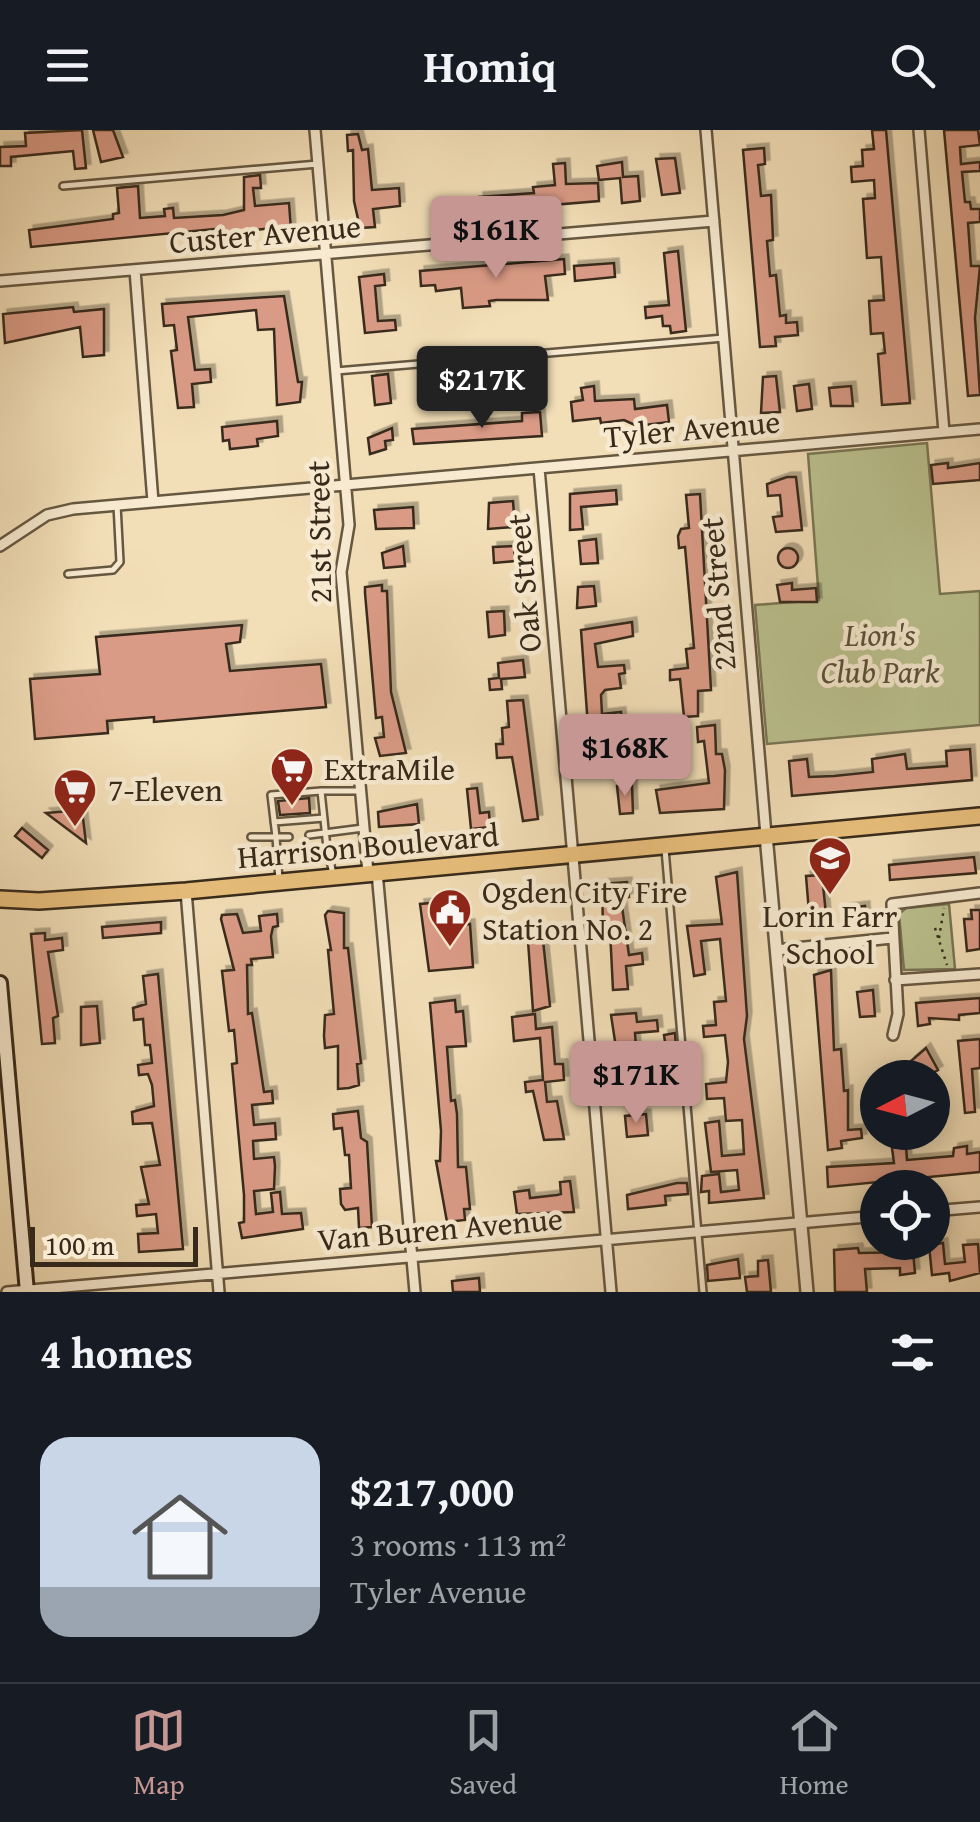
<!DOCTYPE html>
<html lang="en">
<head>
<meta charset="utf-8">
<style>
  body { margin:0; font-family:"Gentium Book Plus",serif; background:#242831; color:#f1f3f6; height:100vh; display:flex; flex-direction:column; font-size:38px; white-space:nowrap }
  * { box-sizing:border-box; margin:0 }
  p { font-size:32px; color:#9ea1a6 }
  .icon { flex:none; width:55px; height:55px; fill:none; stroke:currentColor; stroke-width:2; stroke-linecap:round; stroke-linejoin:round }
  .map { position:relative; height:1162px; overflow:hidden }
  .drawer { display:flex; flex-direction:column; background:#171b24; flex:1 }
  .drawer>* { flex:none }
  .needle { width:65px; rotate:264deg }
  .tools { position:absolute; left:860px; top:930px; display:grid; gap:20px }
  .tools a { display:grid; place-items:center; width:90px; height:90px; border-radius:50%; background:#171b24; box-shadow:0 5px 25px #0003; font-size:50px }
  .scale { position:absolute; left:30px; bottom:25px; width:168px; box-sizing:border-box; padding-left:10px; border:5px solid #372a1a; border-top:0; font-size:28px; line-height:35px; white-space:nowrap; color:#372a1a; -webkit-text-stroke:8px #f7ead0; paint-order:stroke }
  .price { position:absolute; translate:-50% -85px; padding:0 22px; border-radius:10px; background:#c59692; color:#111; font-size:32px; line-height:65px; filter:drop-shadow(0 2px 5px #0008) }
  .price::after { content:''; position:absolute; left:50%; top:60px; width:30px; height:22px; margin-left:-15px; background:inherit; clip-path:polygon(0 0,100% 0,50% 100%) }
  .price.current { background:#222; color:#fff }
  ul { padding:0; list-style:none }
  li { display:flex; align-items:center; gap:30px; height:250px; padding:0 40px }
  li+li { border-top:2px solid #363941 }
  li span { display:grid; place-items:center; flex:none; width:280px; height:200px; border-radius:30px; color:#555 }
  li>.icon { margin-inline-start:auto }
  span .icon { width:120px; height:120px; fill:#fffc; stroke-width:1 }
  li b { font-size:42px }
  h2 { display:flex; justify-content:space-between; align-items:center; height:120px; padding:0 40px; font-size:42px }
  header { display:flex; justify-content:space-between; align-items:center; height:130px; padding:0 40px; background:#171b24; font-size:45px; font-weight:700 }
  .menu { display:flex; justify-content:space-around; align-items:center; height:140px; border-top:2px solid #363941; background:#171b24; font-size:28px; color:#9ea1a6 }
  .menu a { display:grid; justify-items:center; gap:5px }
  .menu .current { color:#c59692 }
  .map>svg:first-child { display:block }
  .green { fill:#bac18e; stroke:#787654; stroke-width:2.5 }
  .building { fill:#da9b86; stroke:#372a1a; stroke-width:2.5; filter:url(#shadow) }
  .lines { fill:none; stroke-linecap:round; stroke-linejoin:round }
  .service-casing { stroke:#665741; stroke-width:10 }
  .minor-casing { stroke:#665741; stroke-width:14 }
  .tertiary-casing { stroke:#665741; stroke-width:16 }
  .secondary-casing { stroke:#372a1a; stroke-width:18 }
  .primary-casing { stroke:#372a1a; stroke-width:20 }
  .path { stroke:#372a1a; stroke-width:2.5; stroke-dasharray:2.5 5; stroke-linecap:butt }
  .service { stroke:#f7ead0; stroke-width:5 }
  .minor { stroke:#f7ead0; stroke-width:9 }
  .tertiary { stroke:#f7ead0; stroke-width:11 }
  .secondary { stroke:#f7ead0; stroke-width:12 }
  .primary { stroke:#e9bf7c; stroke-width:15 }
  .labels { text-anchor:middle; stroke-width:9; stroke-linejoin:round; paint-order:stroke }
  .street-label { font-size:32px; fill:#372a1a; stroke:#f7ead0 }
  .park-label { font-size:32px; font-style:italic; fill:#585037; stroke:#f7ead0 }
  .poi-label { font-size:32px; fill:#372a1a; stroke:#f7ead0; text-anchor:start }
</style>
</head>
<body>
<header><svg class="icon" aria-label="menu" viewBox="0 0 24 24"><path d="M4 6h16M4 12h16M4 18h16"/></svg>Homiq<svg class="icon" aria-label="search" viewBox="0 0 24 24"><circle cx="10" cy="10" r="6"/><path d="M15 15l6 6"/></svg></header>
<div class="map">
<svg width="980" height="1162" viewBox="0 0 980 1162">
  <defs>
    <filter id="shadow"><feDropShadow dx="4.5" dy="-4.5" stdDeviation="0" flood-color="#0004"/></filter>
  </defs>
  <rect width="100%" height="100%" fill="#f2deb7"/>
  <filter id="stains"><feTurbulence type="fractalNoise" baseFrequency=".002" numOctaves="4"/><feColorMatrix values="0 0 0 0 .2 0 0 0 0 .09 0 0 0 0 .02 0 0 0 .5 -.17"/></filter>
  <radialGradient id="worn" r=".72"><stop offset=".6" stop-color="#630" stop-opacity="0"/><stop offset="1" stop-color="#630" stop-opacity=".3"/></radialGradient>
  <!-- green -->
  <path class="green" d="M927 313 940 464 980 461V595L767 614 755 475 819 470 808 324Z
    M949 774 955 839 904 840 899 784 906 778Z"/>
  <!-- building -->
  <path class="building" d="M82 0 86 38 75 39 73 21 11 27V36H0V17L26 16 25 3Z
    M93 0H113L123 27 101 32Z
    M872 0H886L910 273 882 275 878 224 885 223 883 203 871 204 869 171 884 170 881 127 867 128 863 69 875 68 874 50 852 52 851 37 863 36 862 20 874 19Z
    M944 0H978L980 15 960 17 961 34 980 32V41L962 42 965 72H970L971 79H980V92L968 93 971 136H980L975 188 980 265 968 266Z
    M358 4 362 20 368 19 372 60 399 58 400 76 373 79 375 97 360 98 354 71 353 20 348 21 347 5Z
    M764 18 765 34 758 35 761 66 771 65 773 110 767 111 770 146 776 145 780 186 786 185V193L797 192 798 205 775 207 776 216 760 217 743 20Z
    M675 28 680 63 662 65 656 29Z
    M622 32 623 47 638 46 640 71 622 73 620 48 599 50 597 36Z
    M565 33 566 54 598 53 599 71 480 81 479 67 534 63 533 57 555 55 553 34Z
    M260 45 261 58H253L255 76 289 73 291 100 279 101V97L225 104 224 98 31 117 29 100 113 89V84L119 83 117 58 138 56 140 88 165 86 164 79 173 78 174 88 223 85 244 80V47Z
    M678 121 686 201 671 203 670 196H663L662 186 646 188 645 177 669 175 664 123Z
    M564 129 565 144 545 146 548 170H496L489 171 490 176 463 178 461 158 436 161 435 155 421 156 420 141Z
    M614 133 615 147 575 151 574 136Z
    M384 144 385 155 375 156 378 191 395 190 396 200 365 203 359 147Z
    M284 166 298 252H302L300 272 277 275 274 199 258 200 256 180 188 187 195 240 210 239 211 252 192 254 194 277 178 278 171 221 177 220 174 195 164 196 162 174Z
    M73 177 74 182 104 179V225L83 227 80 197 5 213 3 184Z
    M388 244 391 273 375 275 372 246Z
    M776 246 780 282 761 283 763 247Z
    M809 254 812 279 797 281 794 256Z
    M594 256 595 271 634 269 635 279 667 275 669 292 637 296 624 290 601 293 600 288 573 291 571 272 583 270 581 258Z
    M851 256 853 276H831L829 258Z
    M540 282 542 306 414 314 412 299 522 291V283Z
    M277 291 278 306 257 309 258 316 230 319 229 310 223 311 222 297Z
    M392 298 393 310 385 311 386 319 370 324 368 308Z
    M948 333V338L980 333V350L933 354 931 335Z
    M787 347H796L802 400 776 402 773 387 782 386 780 365 768 366 767 354Z
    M616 360 617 374 581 377 583 399 570 400V364Z
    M700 364 711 560 698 561V586L684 587 680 549 670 550V540L688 538 686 519 694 518 685 417 679 418 678 406 681 399 689 398 686 365Z
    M513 371 515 397 488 399 489 373Z
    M413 377 414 398 376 399 374 380Z
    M596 409 598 433 581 434 579 411Z
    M403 416 405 436 384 438 382 423Z
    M514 416 515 431 494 433 493 417Z
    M778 428a10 10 0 1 1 20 0a10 10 0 1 1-20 0Z
    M792 453V460L816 458 817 472H780L777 455Z
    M382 455V461H387L391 562 406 623 380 626 375 608 384 607 382 587 376 588 365 463V457Z
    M594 456 596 476 577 478 578 457Z
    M504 481 505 505 489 507 487 482Z
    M632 492 633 506 595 514 598 537 624 535 625 543 619 544 621 558 605 560 601 565 602 584 621 582 622 595 604 596V622L590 624 581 500Z
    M242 495 240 512 226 514 230 541 321 534 326 577 154 592V587L107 591 108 603 35 609 30 549 100 544 96 507Z
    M523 530 525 547 501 549 502 559 490 560 489 549 499 548 498 533Z
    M523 570 538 689 523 691 512 627 497 628 496 614H503L502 598 509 597 507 571Z
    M715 595 716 624H722L725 640 724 679 660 683 656 660 709 653 704 611 698 612 697 597Z
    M970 619 972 650 792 666 789 631 807 629 809 647 834 646 873 642 872 629 905 624 907 639 947 636 946 621Z
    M632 655 633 683 620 684 617 656Z
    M477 658 480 683 489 682 490 697 471 699 467 659Z
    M309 668 310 683 280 685 278 671Z
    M417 674 419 694 379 697 378 682Z
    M82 680 86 713 46 683Z
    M22 698 48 720 42 728 15 706Z
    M974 727 976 743 890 750 889 735Z
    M737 742 747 886 744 909 764 1068 709 1073V1061L701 1062 702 1046 719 1044 721 1062 739 1060 737 1040 711 1042 705 993 719 991 722 1026 744 1024 742 990 726 991 724 968 707 969 706 954 726 952 728 932 725 905 704 907 703 896 716 895 714 872 726 871 720 809 701 811 705 844 694 846 687 796 722 794 716 747Z
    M822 745 827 794 810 795 806 746Z
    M627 752 629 767 621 770 629 825 642 823 643 834 626 836 628 859 613 860 610 800 603 798 602 754Z
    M453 771 455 796 470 794 473 837 429 841 420 774Z
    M865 776 866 795 847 797 846 778Z
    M971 780H980V819L967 821 964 789H972Z
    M328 781 344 783V818H348L361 933 357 934 359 955 349 958 338 959V916L325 918 324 906 325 885 334 884 328 820H331L325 785Z
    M237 784 243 803 261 801 259 786 277 784 278 796 273 797 271 806 273 827 251 829 252 835H247L248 884 252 883 264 962 272 961 273 973 252 975 254 995 275 993 276 1009 253 1011 254 1029 274 1027 275 1036 274 1059 254 1061 256 1084 273 1082 271 1063 280 1062 282 1084 301 1083 303 1099 242 1108 239 1093 244 1092V1065L232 934 237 933 234 900 229 901 222 841 234 840 221 789 222 785Z
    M161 792V803L103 808 102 797Z
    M45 803V810L62 808 63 820 48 822 58 886 53 888 55 913 42 914 31 804Z
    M543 810 550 876 533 881 528 811Z
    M831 840 834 920 841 919 844 961 848 960V1000L861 999 862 1008 841 1011 842 1018 828 1020 814 845Z
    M158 844 183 1119 139 1122 138 1104 158 1103 156 1084 137 1086 136 1075 149 1074 141 1037 160 1035 152 993 133 994 132 982 154 976 152 955 148 944 139 945 138 935 152 933 150 915H145L143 889 134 890 133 878 146 874 143 846Z
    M873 860 875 886 860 887 857 862Z
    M980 868V883L959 885V890L929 888 930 894 918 896 916 873Z
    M455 870 456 882 463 881 466 916 447 917 451 971 455 970 457 984 458 1037H466L470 1079H464L465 1090 447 1092 436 1031H440L441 1001 430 873Z
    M97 876 100 913 81 915V877Z
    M636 883 637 892 657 890 658 901 635 903 637 932H645L646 945H639L640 955 622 957 611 885Z
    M535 884 536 899 552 897 555 934H563L564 950 545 952 547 972 557 971 564 1009 544 1010 533 961 526 962 525 952 543 950 540 908 514 911 512 887Z
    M675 903 678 945 670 946 664 905Z
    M980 909V938L972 939 975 982 965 983 958 911Z
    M926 918 938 940 929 945 925 938 918 942 911 931Z
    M358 981 361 1008 367 1012 372 1097 359 1098 358 1078 345 1080 341 1074 340 1059 351 1058 349 1025H345L342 998 334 999 333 984Z
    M646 984 648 1005 627 1007 625 986Z
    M906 1016 907 1030 953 1026 954 1018 967 1016V1024L980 1022V1042L828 1057 827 1037 894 1033 892 1018Z
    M570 1051 574 1082 517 1084 514 1062 529 1060 530 1068 557 1065 561 1064 560 1052Z
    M677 1053H687L688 1064 665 1066 666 1075 628 1079 627 1065Z
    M943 1113 945 1134 965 1132 963 1115 978 1114 980 1143 950 1151 949 1143 932 1145 929 1115Z
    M858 1118 859 1123 913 1122 915 1143 900 1145V1138L865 1139 867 1162H835L834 1120Z
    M738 1129 740 1148 708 1151 707 1135Z
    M768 1130 771 1162H747L745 1147 758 1146V1131Z
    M479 1148 480 1162H453L452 1151Z"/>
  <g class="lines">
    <!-- service casing -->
    <g class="service-casing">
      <path id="service" d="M63 56 318 34
        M336 241 724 208
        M68 444 113 440 120 432 117 375
        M321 661H360
        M274 692 324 688
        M309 705 363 698
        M251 707H276L279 750
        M327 718 333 744
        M665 719 703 1162
        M277 723 327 718 321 661 271 665 276 707H289"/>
    </g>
    <!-- minor casing -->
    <g class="minor-casing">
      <path id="minor" d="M315 0 349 395 341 442 368 743
        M706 0 766 705
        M919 0 944 302
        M135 140 153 372
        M0 151 714 91
        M539 338 611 1162
        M0 416 47 385 73 379 980 299
        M377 742 415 1162
        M186 761 219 1162
        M776 820 892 808
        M895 850 980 844
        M893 905 898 884 892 774 980 763
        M932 1081 980 1077
        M7 1162 878 1086"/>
    </g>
    <!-- tertiary casing -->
    <g class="tertiary-casing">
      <path id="tertiary" d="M766 705 807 1162"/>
    </g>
    <!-- secondary casing -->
    <g class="secondary-casing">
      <path id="secondary" d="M0 853 27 1162"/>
    </g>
    <!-- primary casing -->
    <g class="primary-casing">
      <path id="primary" d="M0 769 39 771 186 761 980 686"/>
    </g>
    <!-- path -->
    <path class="path" d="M935 798 947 835
      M939 808 944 778"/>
    <!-- service -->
    <use href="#service" class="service"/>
    <!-- minor -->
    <use href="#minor" class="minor"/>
    <!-- tertiary -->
    <use href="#tertiary" class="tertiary"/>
    <!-- secondary -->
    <use href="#secondary" class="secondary"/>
    <!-- primary -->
    <use href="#primary" class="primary"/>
  </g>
  <!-- icons -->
  <defs>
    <g id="supermarket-pin" transform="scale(2.25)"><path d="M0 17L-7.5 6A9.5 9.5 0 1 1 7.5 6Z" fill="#8f2418" stroke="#f7ead0"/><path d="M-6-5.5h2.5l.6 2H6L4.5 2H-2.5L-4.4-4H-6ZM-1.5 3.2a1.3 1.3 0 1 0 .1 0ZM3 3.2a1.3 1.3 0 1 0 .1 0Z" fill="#fff"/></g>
    <g id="school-pin" transform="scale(2.25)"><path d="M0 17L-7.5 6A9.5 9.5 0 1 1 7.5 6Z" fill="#8f2418" stroke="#f7ead0"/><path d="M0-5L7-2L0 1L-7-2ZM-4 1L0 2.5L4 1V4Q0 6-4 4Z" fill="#fff"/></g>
    <g id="civic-pin" transform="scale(2.25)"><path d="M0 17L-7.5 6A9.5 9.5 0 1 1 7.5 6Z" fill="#8f2418" stroke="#f7ead0"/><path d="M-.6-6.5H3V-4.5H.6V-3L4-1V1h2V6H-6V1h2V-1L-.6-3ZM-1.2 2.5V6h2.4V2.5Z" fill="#fff"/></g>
  </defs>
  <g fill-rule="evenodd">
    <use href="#supermarket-pin" x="292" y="639"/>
    <use href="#supermarket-pin" x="75" y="660"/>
    <use href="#school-pin" x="830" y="728"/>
    <use href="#civic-pin" x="450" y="780"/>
  </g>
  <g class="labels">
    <!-- street labels -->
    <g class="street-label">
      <text transform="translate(265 104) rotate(-5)" y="11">Custer Avenue</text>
      <text transform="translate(692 299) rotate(-5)" y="11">Tyler Avenue</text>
      <text transform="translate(319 402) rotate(-91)" y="11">21st Street</text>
      <text transform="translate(524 453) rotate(-95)" y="11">Oak Street</text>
      <text transform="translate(718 464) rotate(-95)" y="11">22nd Street</text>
      <text transform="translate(368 716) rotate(-5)" y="11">Harrison Boulevard</text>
      <text transform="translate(440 1099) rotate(-5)" y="11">Van Buren Avenue</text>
    </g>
    <!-- park labels -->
    <g class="park-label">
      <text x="880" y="516">Lion's<tspan x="880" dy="37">Club Park</tspan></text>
    </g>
    <!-- poi labels -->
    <g class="poi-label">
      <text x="324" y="650">ExtraMile</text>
      <text x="108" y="671">7-Eleven</text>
      <text x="482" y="773">Ogden City Fire<tspan x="482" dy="37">Station No. 2</tspan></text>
      <text x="830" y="797" text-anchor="middle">Lorin Farr<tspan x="830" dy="37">School</tspan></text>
    </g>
  </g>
  <rect width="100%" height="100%" filter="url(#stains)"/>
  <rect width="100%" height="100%" fill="url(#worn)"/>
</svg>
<div class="tools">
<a><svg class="needle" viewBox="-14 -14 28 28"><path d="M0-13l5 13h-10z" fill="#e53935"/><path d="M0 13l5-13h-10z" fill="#9ea1a6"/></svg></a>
<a><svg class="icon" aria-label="locate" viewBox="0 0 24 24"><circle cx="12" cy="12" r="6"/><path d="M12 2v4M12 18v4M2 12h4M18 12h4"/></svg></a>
</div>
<div class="scale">100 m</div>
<b class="price" style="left:496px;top:151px">$161K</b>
<b class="price current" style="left:482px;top:301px">$217K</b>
<b class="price" style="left:625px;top:669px">$168K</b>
<b class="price" style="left:636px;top:996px">$171K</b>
</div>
<section class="drawer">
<h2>4 homes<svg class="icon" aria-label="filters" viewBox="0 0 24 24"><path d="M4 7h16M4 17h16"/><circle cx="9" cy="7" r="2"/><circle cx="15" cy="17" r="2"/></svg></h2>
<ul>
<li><span style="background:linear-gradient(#c9d6e8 75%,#9aa5b1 0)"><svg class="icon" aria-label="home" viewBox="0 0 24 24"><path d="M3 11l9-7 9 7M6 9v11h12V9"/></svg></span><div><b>$217,000</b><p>3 rooms · 113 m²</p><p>Tyler Avenue</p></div></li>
</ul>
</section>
<nav class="menu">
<a class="current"><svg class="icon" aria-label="map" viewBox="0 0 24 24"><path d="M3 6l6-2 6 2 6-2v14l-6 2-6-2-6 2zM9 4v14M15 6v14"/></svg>Map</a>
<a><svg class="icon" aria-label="saved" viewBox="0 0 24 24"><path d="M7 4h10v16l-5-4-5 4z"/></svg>Saved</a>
<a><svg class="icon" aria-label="home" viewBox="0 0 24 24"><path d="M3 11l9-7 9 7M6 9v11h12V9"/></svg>Home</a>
</nav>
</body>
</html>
